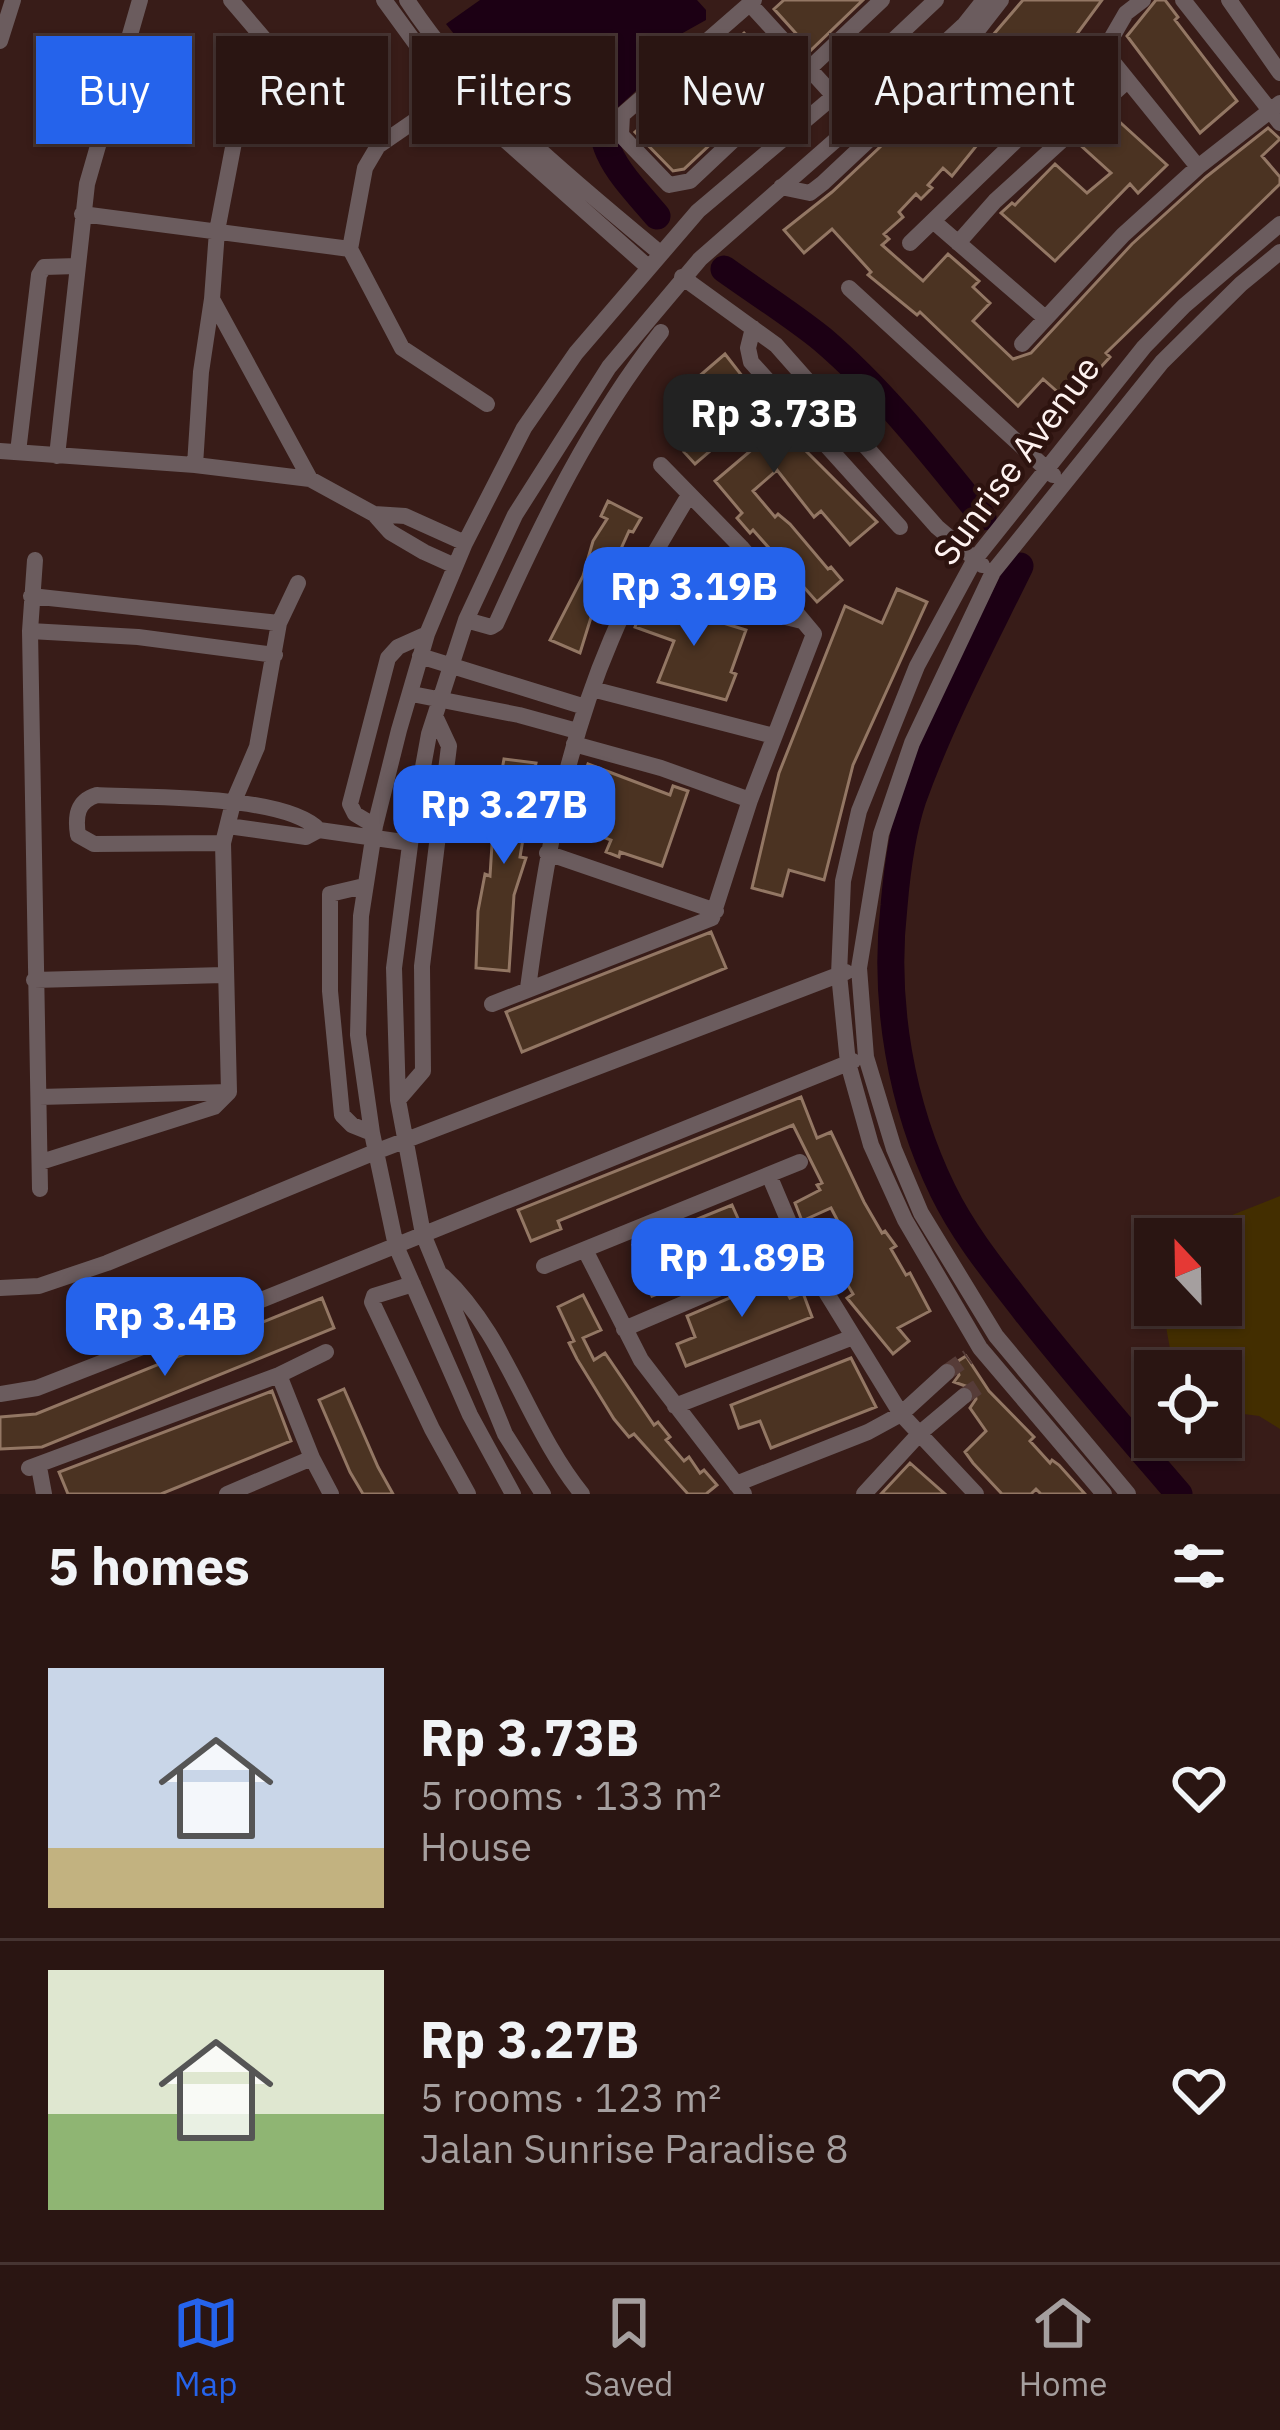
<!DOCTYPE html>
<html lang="en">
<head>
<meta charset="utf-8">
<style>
  body { margin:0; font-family:"IBM Plex Sans",sans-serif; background:#362220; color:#f1f3f6; height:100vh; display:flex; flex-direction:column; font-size:45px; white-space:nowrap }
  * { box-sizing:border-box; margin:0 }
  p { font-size:39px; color:#a59f9f }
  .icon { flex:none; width:66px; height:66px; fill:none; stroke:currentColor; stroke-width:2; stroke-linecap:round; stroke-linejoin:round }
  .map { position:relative; height:1494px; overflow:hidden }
  .side { display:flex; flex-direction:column; background:#2a1512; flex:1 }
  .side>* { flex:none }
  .hud { position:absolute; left:36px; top:36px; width:1209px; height:108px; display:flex; gap:24px }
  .needle { width:78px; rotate:338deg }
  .buttons { position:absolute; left:1134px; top:1218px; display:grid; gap:24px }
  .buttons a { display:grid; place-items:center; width:108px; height:108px; border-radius:0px; background:#2a1512; box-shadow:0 3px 9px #0004,0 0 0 3px #463432; font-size:60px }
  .price { position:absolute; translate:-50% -102px; padding:0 27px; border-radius:24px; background:#2563eb; color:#fff; font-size:39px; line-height:78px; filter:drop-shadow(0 3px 6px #0008) }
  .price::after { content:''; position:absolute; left:50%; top:72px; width:36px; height:27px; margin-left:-18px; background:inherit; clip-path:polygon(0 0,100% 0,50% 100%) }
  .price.on { background:#222; color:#fff }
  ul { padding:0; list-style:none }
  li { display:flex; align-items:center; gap:36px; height:300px; padding:0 48px }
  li+li { border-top:3px solid #463432 }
  li span { display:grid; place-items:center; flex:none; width:336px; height:240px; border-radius:0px; color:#555 }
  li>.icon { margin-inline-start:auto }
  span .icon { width:144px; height:144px; fill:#fffc; stroke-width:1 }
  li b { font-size:51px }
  h2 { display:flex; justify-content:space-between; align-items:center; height:144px; padding:0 48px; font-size:51px }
  .pill { padding:0 42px; border-radius:0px; background:#2a1512; box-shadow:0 3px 9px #0004,0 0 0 3px #463432; font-size:42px; line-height:108px }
  .pill.on { background:#2563eb; color:#fff }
  .tabs { display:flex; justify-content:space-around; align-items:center; height:168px; border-top:3px solid #463432; background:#2a1512; font-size:33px; color:#a59f9f }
  .tabs a { display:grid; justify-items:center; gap:6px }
  .tabs .on { color:#2563eb }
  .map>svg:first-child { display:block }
  .green { fill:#432e00 }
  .water { fill:#1c0014 }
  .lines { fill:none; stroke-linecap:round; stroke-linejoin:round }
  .river { stroke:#1c0014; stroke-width:27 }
  .building { fill:#4b3322; stroke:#937764; stroke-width:3 }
  .minor-tunnel { stroke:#563c38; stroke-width:16; stroke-dasharray:16 8; stroke-linecap:butt }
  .minor { stroke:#6b5c5e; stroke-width:16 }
  .labels { text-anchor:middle; stroke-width:9; stroke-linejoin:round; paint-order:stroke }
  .street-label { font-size:36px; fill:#fef2f0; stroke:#2d130f }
</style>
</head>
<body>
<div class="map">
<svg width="1280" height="1494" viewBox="0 0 1280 1494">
  <rect width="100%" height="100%" fill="#381c18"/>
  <!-- green -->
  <path class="green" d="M1280 1196V1429L1259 1416 1221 1411V1371H1174L1165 1321 1190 1305H1221V1239H1213L1212 1223Z"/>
  <!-- water -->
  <path class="water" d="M480 0H697L706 10V20L654 49 652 76 613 112 588 121C583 100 575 92 555 82L529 90 527 114 521 122 456 50 454 34 446 24Z"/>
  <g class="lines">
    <!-- river -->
    <path class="river" d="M599 83C597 152 614 166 657 216
      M724 269C756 292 791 314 822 339 883 391 933 455 983 517
      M1020 566C983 642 942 718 913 799 902 832 897 871 894 906 883 1002 901 1105 943 1191 965 1236 996 1273 1026 1312 1075 1374 1127 1434 1179 1494"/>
  </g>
  <!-- building -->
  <path class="building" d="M784 0H863L811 50 774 9Z
    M1023 0H1102L1060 57 1004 123 981 140 952 176 943 168 928 185 932 188 921 199 916 194 899 212 903 217 884 234 889 239 882 245 923 281 948 254 964 268 979 281 973 287 990 303 973 321 1013 359 1031 353 1132 244 1206 177 1268 128 1280 139 1262 156 1280 177V184L1106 353 1110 357 1069 402 1043 379 1018 406 920 312 917 315 868 275 871 272 832 229 804 253 784 230 832 192 996 38 993 35Z
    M1156 0H1165L1178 17 1175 20 1237 101 1200 133 1127 36Z
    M744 33 783 76 684 169 673 171 635 132Z
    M1112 115 1167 165 1138 193 1130 184 1055 261 1001 213 1012 203 1015 205 1055 164 1087 193 1111 173 1078 143 1092 130 1096 133Z
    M725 354 781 426 877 522 850 545 821 511 814 517 777 470 753 491 775 517 778 514 790 524 828 569 831 567 842 580 817 602 753 530 750 533 737 518 742 513 715 481 755 447 738 427 695 464 684 452 720 421 689 385Z
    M608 501 641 518 633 532 629 531 593 611 580 653 550 640 583 576 593 541 607 519 601 516Z
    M897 589 927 602 853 765 824 880 789 870 782 896 752 888 779 773 845 606 882 623Z
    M645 599 746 630 731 672 736 674 726 700 658 682 674 641 635 627Z
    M504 759 536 763 523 821H526L520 857 526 858 514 895 509 971 476 968 478 911 485 874 490 876 494 813Z
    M588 764 670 795 673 786 688 791 662 866 620 852 619 857 606 852 611 840 573 826 585 794 578 792Z
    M711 932 726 968 522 1052 506 1012Z
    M801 1097 817 1138 831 1132 864 1202 882 1233 885 1231 896 1246 891 1249 906 1275 910 1273 930 1311 898 1328 909 1341 893 1354 847 1298 853 1294 833 1260 825 1265 813 1245 841 1227 831 1208 802 1221 795 1203 820 1190 817 1185 822 1183 793 1125 558 1221 561 1229 531 1241 518 1210Z
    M732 1205 756 1259 678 1292 676 1287 652 1296 633 1245Z
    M779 1277 790 1298 803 1293 812 1317 686 1366 677 1344 695 1337 687 1316Z
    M583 1295 601 1330 583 1338 594 1360 605 1353 654 1425 658 1422 670 1437 666 1440 684 1461 689 1457 700 1473 704 1470 717 1485 706 1494H688L634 1434 629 1437 614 1419 577 1359 569 1343 574 1341 558 1307Z
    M322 1298 334 1328 42 1447 0 1449V1417L36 1414Z
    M966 1356 989 1391 1034 1437 1030 1441 1050 1463 1052 1460 1059 1465 1085 1494H1041L1036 1489 1031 1494H1002L973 1463 965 1452 986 1431 970 1408 976 1399 974 1389 954 1382 959 1375 955 1363Z
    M851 1358 876 1407 771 1448 760 1421 739 1428 731 1405Z
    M344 1389 378 1467 393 1494H363L350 1472 319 1400Z
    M272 1391 291 1441 161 1494H68L59 1472Z
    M910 1463 945 1494H881Z"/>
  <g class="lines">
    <!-- minor-tunnel -->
    <path class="minor-tunnel" d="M947 1372 968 1357
      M964 1396 984 1383"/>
    <!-- minor -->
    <path class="minor" d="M231 0 265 40 299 89
      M384 0 451 92 648 267
      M407 0C474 102 567 175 660 253
      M754 0 622 115 621 135 669 185 690 181 882 0
      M1183 0 1280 123
      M1229 0 1280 73
      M750 4 834 96
      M0 41 13 0
      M1104 51 1198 167
      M423 115 378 146 365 168 350 249 402 348 487 404
      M781 187 810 193 823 183 955 59 1001 0
      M82 214 350 249
      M933 221 1044 317
      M910 243 1060 98 1104 51 1126 13 1143 0
      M958 243 995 201 1127 81
      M682 277 776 345 937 527 982 565
      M849 288 1053 475
      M212 299 310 479
      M753 328 748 348 751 362 900 527
      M1022 344 1123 235 1198 167 1280 103
      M0 451 195 465 310 479 374 514 390 532 424 552 455 566
      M18 452 39 275 44 267 77 266
      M57 456 87 184 140 0
      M195 465 201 372 212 299 217 231 249 64 265 40
      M374 514 405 516 465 543
      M35 560 30 631 40 1189
      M640 580 802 621
      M31 596 279 623
      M466 620 491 627 496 624C542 522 591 421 661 332
      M30 631 138 637 275 655
      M420 656 585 707
      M592 689 774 736
      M412 694 519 715 577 731
      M574 744 661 768 750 800
      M375 826 355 814 350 804 388 658 398 647 427 634
      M319 830 410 843
      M223 843 94 844 78 835C75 816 77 801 97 795 148 798 285 794 319 830L306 837 228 826
      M547 853 716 911
      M364 886 330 894V991L342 1115 352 1125 372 1133
      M34 980 224 975
      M528 988C544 869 563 752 611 640 632 589 661 542 689 495
      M492 1004 712 918 750 800 814 634 741 547 661 465
      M229 1092 223 843 233 803 257 747 279 623 298 583
      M39 1097 229 1092
      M398 1100 423 1071 422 966 449 746 435 716
      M41 1162 214 1107 229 1092
      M769 1175 802 1253 901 1414 976 1494
      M585 1250 641 1360 744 1494
      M544 1266 800 1162
      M443 1276C507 1336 527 1426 582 1494
      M413 1284 374 1296 372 1302 432 1429 468 1494
      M0 1288 39 1286 107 1263 375 1152 846 972
      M624 1329 802 1253
      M279 1375 312 1458 331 1494
      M0 1394 37 1388 214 1319 853 1061
      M675 1406 853 1337
      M39 1467 44 1494
      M29 1468 279 1375 326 1352
      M736 1484 868 1432 901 1414 947 1372
      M227 1494 312 1458
      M513 1494 470 1415 396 1246 372 1133 358 1035 361 916 375 826 399 730 427 634 465 543 524 428 576 353 698 211 834 96 936 0
      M543 1494 505 1434 423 1234 398 1100 394 968 413 822 429 734 466 620 515 515 609 367 700 259 912 73 965 24 984 0
      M864 1494 920 1433 964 1396
      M1104 1494 980 1348 905 1220 871 1145 848 1063 839 974 843 881 859 811 917 666 975 559 1144 347 1184 306 1280 224
      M1128 1494 996 1336 921 1213 894 1149 866 1057 859 968 881 834 912 743 993 572 1162 362 1241 284 1280 252"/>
  </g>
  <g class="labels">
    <!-- street labels -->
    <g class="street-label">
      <text transform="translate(1016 460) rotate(-53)" y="13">Sunrise Avenue</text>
    </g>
  </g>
</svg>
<div class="buttons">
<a><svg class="needle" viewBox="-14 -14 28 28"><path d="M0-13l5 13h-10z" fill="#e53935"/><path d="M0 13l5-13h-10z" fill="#a59f9f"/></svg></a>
<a><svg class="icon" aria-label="locate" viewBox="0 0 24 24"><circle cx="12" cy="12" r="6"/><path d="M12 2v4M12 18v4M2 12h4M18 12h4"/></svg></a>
</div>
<b class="price on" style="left:774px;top:476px">Rp 3.73B</b>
<b class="price" style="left:694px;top:649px">Rp 3.19B</b>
<b class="price" style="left:504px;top:867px">Rp 3.27B</b>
<b class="price" style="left:742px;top:1320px">Rp 1.89B</b>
<b class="price" style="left:165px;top:1379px">Rp 3.4B</b>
<div class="hud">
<a class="pill on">Buy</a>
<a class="pill">Rent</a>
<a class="pill">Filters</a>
<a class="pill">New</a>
<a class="pill">Apartment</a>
</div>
</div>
<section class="side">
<h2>5 homes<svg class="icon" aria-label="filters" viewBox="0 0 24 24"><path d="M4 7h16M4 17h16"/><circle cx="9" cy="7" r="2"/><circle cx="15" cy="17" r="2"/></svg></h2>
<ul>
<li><span style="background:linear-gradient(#c9d6e8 75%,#c2b280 0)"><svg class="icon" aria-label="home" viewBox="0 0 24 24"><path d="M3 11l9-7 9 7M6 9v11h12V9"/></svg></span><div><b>Rp 3.73B</b><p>5 rooms · 133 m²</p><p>House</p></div><svg class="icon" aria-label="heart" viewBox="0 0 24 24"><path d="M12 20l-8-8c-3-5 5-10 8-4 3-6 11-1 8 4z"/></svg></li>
<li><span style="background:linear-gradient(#dfe7d0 60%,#8fb573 0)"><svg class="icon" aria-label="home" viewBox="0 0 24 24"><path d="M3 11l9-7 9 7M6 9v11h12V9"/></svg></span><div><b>Rp 3.27B</b><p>5 rooms · 123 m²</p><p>Jalan Sunrise Paradise 8</p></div><svg class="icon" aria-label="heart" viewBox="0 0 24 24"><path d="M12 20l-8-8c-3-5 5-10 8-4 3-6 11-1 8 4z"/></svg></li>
</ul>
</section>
<nav class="tabs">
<a class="on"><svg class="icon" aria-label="map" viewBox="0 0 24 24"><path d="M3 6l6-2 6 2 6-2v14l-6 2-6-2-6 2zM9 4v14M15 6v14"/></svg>Map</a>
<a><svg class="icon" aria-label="saved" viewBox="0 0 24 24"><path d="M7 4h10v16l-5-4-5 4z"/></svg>Saved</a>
<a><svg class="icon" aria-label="home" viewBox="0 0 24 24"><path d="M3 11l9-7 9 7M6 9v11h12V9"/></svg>Home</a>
</nav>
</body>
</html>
